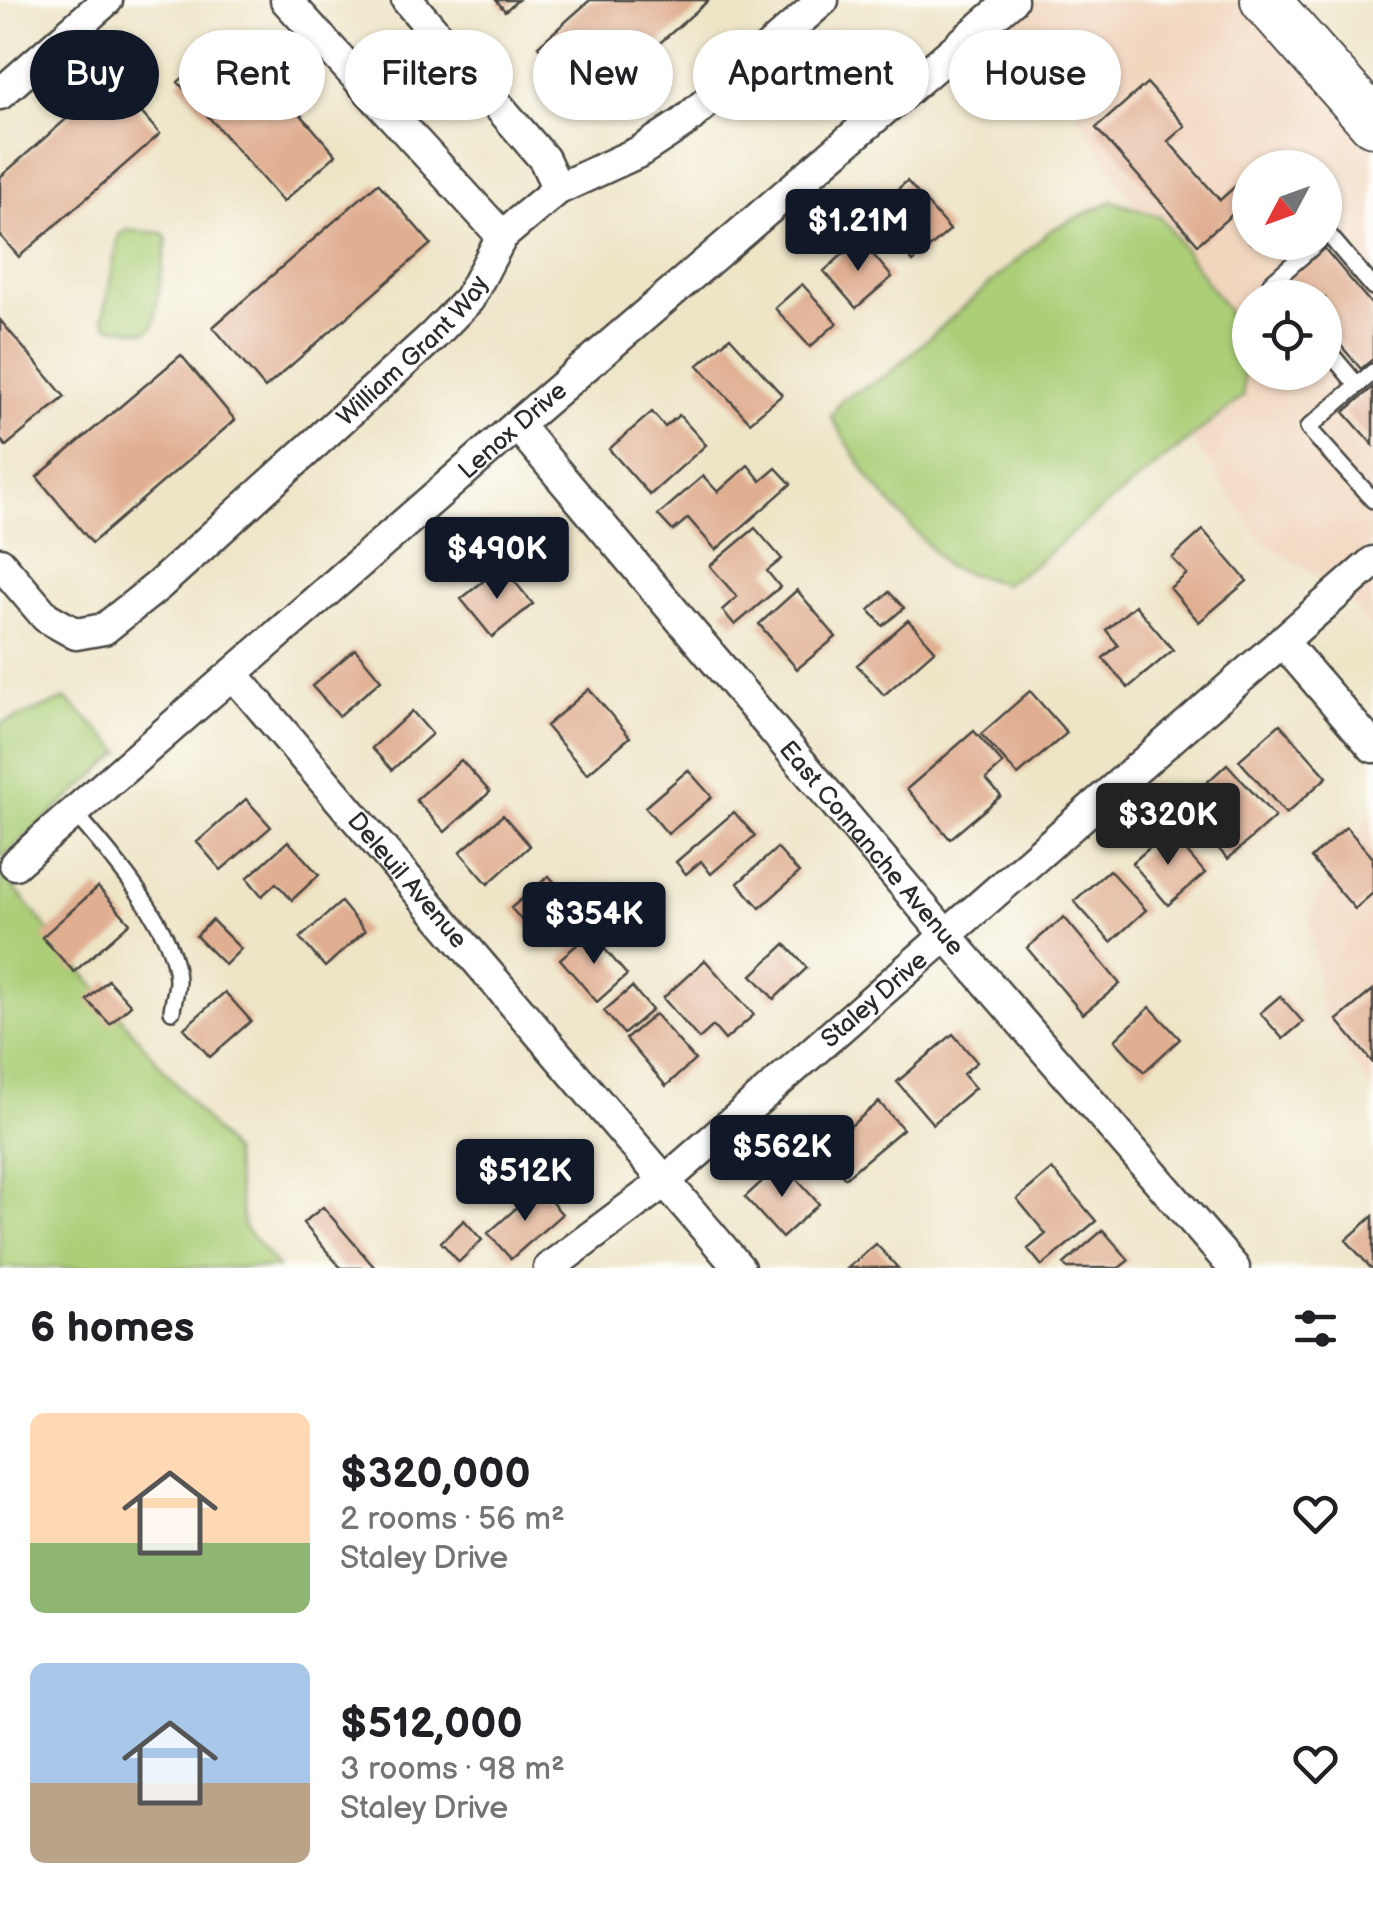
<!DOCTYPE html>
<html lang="en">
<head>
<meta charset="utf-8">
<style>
  body { margin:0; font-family:"Balsamiq Sans",sans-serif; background:#f6f6f6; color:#202124; height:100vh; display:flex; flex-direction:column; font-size:38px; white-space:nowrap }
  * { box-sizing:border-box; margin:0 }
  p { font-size:32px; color:#757577 }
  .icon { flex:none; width:55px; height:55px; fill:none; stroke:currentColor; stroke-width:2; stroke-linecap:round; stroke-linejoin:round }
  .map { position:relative; height:1268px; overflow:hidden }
  .drawer { display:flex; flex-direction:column; background:#fff; flex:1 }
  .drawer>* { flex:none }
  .guide { position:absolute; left:30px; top:30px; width:1315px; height:90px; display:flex; gap:20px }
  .needle { width:65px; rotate:229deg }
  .controls { position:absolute; left:1232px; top:150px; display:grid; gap:20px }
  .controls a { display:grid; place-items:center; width:110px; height:110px; border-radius:50%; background:#fff; box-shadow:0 2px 8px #0004; font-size:50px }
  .price { position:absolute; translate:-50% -85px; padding:0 22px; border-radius:10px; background:#111827; color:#fff; font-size:32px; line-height:65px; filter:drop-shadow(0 2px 5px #0008) }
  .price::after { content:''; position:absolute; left:50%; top:60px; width:30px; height:22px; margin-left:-15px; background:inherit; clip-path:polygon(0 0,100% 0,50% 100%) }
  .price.selected { background:#222; color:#fff }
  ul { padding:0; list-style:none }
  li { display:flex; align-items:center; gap:30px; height:250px; padding:0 30px }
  li span { display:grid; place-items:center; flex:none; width:280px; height:200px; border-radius:15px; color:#555 }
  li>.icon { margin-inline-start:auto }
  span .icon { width:120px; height:120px; fill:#fffc; stroke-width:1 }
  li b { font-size:42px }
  h2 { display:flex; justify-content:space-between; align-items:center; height:120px; padding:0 30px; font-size:42px }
  .tag { padding:0 35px; border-radius:45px; background:#fff; box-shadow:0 2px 8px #0004; font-size:35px; line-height:90px }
  .tag.selected { background:#111827; color:#fff }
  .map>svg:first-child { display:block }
  .built { fill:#f1d5bd; fill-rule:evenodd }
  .green { fill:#abce77; stroke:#6b7c51; stroke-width:2.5 }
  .building { fill:#e0ae91 }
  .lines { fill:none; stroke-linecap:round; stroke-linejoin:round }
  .service-casing { stroke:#484742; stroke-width:20 }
  .minor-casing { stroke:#484742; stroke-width:35 }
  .primary-casing { stroke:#484742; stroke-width:52 }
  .service { stroke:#fff; stroke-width:15 }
  .minor { stroke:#fff; stroke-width:30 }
  .primary { stroke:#fff; stroke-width:48 }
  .labels { text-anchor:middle; stroke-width:9; stroke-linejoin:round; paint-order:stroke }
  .street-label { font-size:25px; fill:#2b2b2b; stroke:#fdfcf7 }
</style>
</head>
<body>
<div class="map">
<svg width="1373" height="1268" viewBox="0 0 1373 1268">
  <rect width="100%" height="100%" fill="#fdfcf7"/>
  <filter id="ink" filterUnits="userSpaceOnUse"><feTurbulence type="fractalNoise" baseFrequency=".01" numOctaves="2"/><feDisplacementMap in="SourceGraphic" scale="20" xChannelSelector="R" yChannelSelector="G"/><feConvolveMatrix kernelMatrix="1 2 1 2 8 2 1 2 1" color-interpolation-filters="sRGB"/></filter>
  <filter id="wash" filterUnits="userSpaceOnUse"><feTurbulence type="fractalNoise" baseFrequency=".0048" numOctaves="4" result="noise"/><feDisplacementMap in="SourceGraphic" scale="40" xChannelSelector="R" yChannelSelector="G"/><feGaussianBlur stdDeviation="2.25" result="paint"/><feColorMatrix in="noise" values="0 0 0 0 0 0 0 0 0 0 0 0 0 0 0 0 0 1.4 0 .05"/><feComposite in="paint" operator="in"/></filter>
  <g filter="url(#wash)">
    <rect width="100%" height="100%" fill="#eee5c7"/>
    <!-- built -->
    <path class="built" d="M1034 0H1244L1373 146V543L1327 583 1262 541 1191 439 1244 396 1161 217 1135 208 1081 118 1012 19ZM1250 168H1325V242H1250ZM1250 298H1325V372H1250Z
      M1373 580V632L1349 601Z
      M1373 809V1092L1324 1019 1308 915Z"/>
    <!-- green -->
    <path class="green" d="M1112 201 1161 217 1227 310 1242 356 1244 396 1080 526 1032 567 1004 584 947 567 872 482 831 417 841 400 887 375 1052 229Z
      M126 230 163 233 167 240 153 327 146 332 108 326 103 318 119 235Z
      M66 699 122 752 0 859V724Z
      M0 871 232 1152 244 1227 279 1268H0Z"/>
    <g id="blocks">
      <!-- building -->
      <path class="building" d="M496 0H518L505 11Z
        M590 0H709L589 105 538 46Z
        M231 35 336 155 283 202 178 82Z
        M112 79 160 134 19 257 0 235V177Z
        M1147 83 1185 126 1168 141 1220 200 1250 173V199L1198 244 1096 128Z
        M907 181 950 230 913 262 871 213Z
        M378 183 431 244 265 388 213 327Z
        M1250 220V242L1239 229Z
        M860 239 892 277 856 308 824 271Z
        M1324 248 1373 306V359L1361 369 1325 327V298H1299L1286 281Z
        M802 284 837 323 810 347 775 308Z
        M0 320 65 397 6 446 0 439Z
        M730 337 782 395 750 422 698 365Z
        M181 355 235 420 92 543 37 477Z
        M1373 387V445L1344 412Z
        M652 412 665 427 679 415 706 445 650 495 609 449Z
        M748 465 761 481 776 468 791 484 716 550 688 518 673 531 658 515 703 476 718 492Z
        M755 528 782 559 767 571 780 587 735 625 722 610 737 597 710 566Z
        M1203 530 1247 581 1199 622 1170 588 1187 574 1172 558Z
        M502 566 533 604 492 637 461 599Z
        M797 590 836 637 797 669 759 624Z
        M889 592 904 608 883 626 869 610Z
        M1135 605 1173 650 1128 688 1103 658 1118 645 1106 630Z
        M908 620 935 650 884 695 857 665Z
        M355 649 381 680 339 716 312 686Z
        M589 689 630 737 587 774 546 726Z
        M1030 691 1067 733 1018 775 981 734Z
        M412 711 432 734 392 770 372 748Z
        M1280 724 1327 777 1286 814 1239 760Z
        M974 731 1003 764 986 779 1001 796 950 839 907 789Z
        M461 760 490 792 445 832 416 800Z
        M1227 764 1275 817 1228 859 1180 807Z
        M688 770 712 797 668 834 645 807Z
        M246 799 271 827 221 870 197 842Z
        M734 812 755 836 711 874 701 861 686 874 676 862Z
        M503 815 530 846 488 884 460 852Z
        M1346 827 1373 858V893L1355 909 1311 858Z
        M1169 831 1205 873 1168 905 1132 863Z
        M288 841 319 875 292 900 276 883 262 896 247 878Z
        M777 848 799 873 760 908 738 883Z
        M1109 870 1146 910 1111 942 1074 901Z
        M549 876 576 907 539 940 511 908Z
        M98 887 130 923 74 972 42 937Z
        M341 902 365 931 325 967 300 938Z
        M1064 917 1120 984 1083 1014 1027 948Z
        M212 920 241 949 225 965 196 936Z
        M591 933 627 975 597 1002 560 959Z
        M785 944 807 968 774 999 752 975Z
        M705 960 754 1015 725 1040 713 1026 699 1039 663 998Z
        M108 980 131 1005 110 1024 87 1000Z
        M632 987 652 1010 624 1034 604 1011Z
        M1373 990V1063L1337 1020Z
        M225 992 251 1021 210 1057 184 1028Z
        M1280 996 1303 1022 1283 1039 1260 1013Z
        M1150 1007 1180 1039 1144 1072 1115 1040Z
        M655 1014 695 1060 666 1086 626 1039Z
        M953 1034 977 1062 963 1074 975 1088 933 1124 897 1082Z
        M879 1102 903 1129 845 1178 822 1150Z
        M782 1163 819 1204 782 1238 745 1197Z
        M1052 1169 1096 1221 1042 1266 1028 1249 1046 1234 1017 1199Z
        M539 1188 562 1214 511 1259 488 1233Z
        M323 1207 375 1268H341L303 1223Z
        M1373 1216V1268H1371L1346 1240Z
        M464 1220 482 1240 459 1262 441 1242Z
        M1103 1230 1129 1260 1119 1268H1067L1064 1264Z
        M876 1244 898 1268H848Z"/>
    </g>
  </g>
  <g filter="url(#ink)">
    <use href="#blocks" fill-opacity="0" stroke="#484742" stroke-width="2.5"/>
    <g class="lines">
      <!-- service casing -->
      <g class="service-casing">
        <path id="service" d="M1325 236 1328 234 1373 287
          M1283 298 1271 283 1318 242
          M1325 347 1357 385
          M1373 372 1308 428 1373 500
          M74 812C107 850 176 928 177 980 177 990 173 1001 172 1011"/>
      </g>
      <!-- minor casing -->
      <g class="minor-casing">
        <g id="minor">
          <path d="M286 0 502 236"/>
          <path d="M407 0 544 159 558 189"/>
          <path d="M0 94 107 0"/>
          <path id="s1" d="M517 425 946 935 1234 1268"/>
          <path id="s2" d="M0 563 46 617 76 634 104 629 159 585 433 336 469 299 502 236 558 189 639 152 683 123 823 0"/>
          <path d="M1282 641 1373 747"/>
          <path id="s3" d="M233 674 739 1268"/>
          <path id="s4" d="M15 864 517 425 1012 0"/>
          <path id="s5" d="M549 1268 664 1182 1373 562"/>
        </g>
      </g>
      <!-- primary casing -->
      <g class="primary-casing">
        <path id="primary" d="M1265 0 1373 122"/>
      </g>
      <!-- service -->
      <use href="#service" class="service"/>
      <!-- minor -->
      <use href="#minor" class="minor"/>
      <!-- primary -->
      <use href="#primary" class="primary"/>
    </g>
  </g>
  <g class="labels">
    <!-- street labels -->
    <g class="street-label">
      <text dy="9" stroke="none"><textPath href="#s2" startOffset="550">William Grant Way</textPath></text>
      <text dy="9" stroke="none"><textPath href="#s4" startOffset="660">Lenox Drive</textPath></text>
      <text dy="9" stroke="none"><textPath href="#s1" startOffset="552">East Comanche Avenue</textPath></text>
      <text dy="9" stroke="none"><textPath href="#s3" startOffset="270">Deleuil Avenue</textPath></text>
      <text dy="9" stroke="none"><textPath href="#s5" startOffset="422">Staley Drive</textPath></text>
    </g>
  </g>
</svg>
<div class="controls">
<a><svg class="needle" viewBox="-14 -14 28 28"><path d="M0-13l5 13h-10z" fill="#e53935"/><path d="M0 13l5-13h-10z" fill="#757577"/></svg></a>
<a><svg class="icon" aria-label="locate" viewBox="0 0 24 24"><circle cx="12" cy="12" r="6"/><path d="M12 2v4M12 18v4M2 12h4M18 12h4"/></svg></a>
</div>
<b class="price" style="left:858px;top:274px">$1.21M</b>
<b class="price" style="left:497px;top:602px">$490K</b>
<b class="price selected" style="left:1168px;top:868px">$320K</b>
<b class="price" style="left:594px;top:967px">$354K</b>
<b class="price" style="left:782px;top:1200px">$562K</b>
<b class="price" style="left:525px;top:1224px">$512K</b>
<div class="guide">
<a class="tag selected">Buy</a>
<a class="tag">Rent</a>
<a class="tag">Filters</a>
<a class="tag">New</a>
<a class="tag">Apartment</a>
<a class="tag">House</a>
</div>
</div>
<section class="drawer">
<h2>6 homes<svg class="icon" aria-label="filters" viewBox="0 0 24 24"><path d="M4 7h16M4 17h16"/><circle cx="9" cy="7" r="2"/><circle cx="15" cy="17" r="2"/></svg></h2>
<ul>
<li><span style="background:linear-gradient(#ffd9b3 65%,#8fb573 0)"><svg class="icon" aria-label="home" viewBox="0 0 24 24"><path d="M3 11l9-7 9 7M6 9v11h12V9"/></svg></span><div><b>$320,000</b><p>2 rooms · 56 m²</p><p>Staley Drive</p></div><svg class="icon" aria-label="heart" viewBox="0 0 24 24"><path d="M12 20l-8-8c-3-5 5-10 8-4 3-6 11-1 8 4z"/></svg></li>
<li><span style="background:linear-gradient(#a9c7e8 60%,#b9a48a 0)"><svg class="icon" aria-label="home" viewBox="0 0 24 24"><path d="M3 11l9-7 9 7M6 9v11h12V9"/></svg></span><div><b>$512,000</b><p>3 rooms · 98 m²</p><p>Staley Drive</p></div><svg class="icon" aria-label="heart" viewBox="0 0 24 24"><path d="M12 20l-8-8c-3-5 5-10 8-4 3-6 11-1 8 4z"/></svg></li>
</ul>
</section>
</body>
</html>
